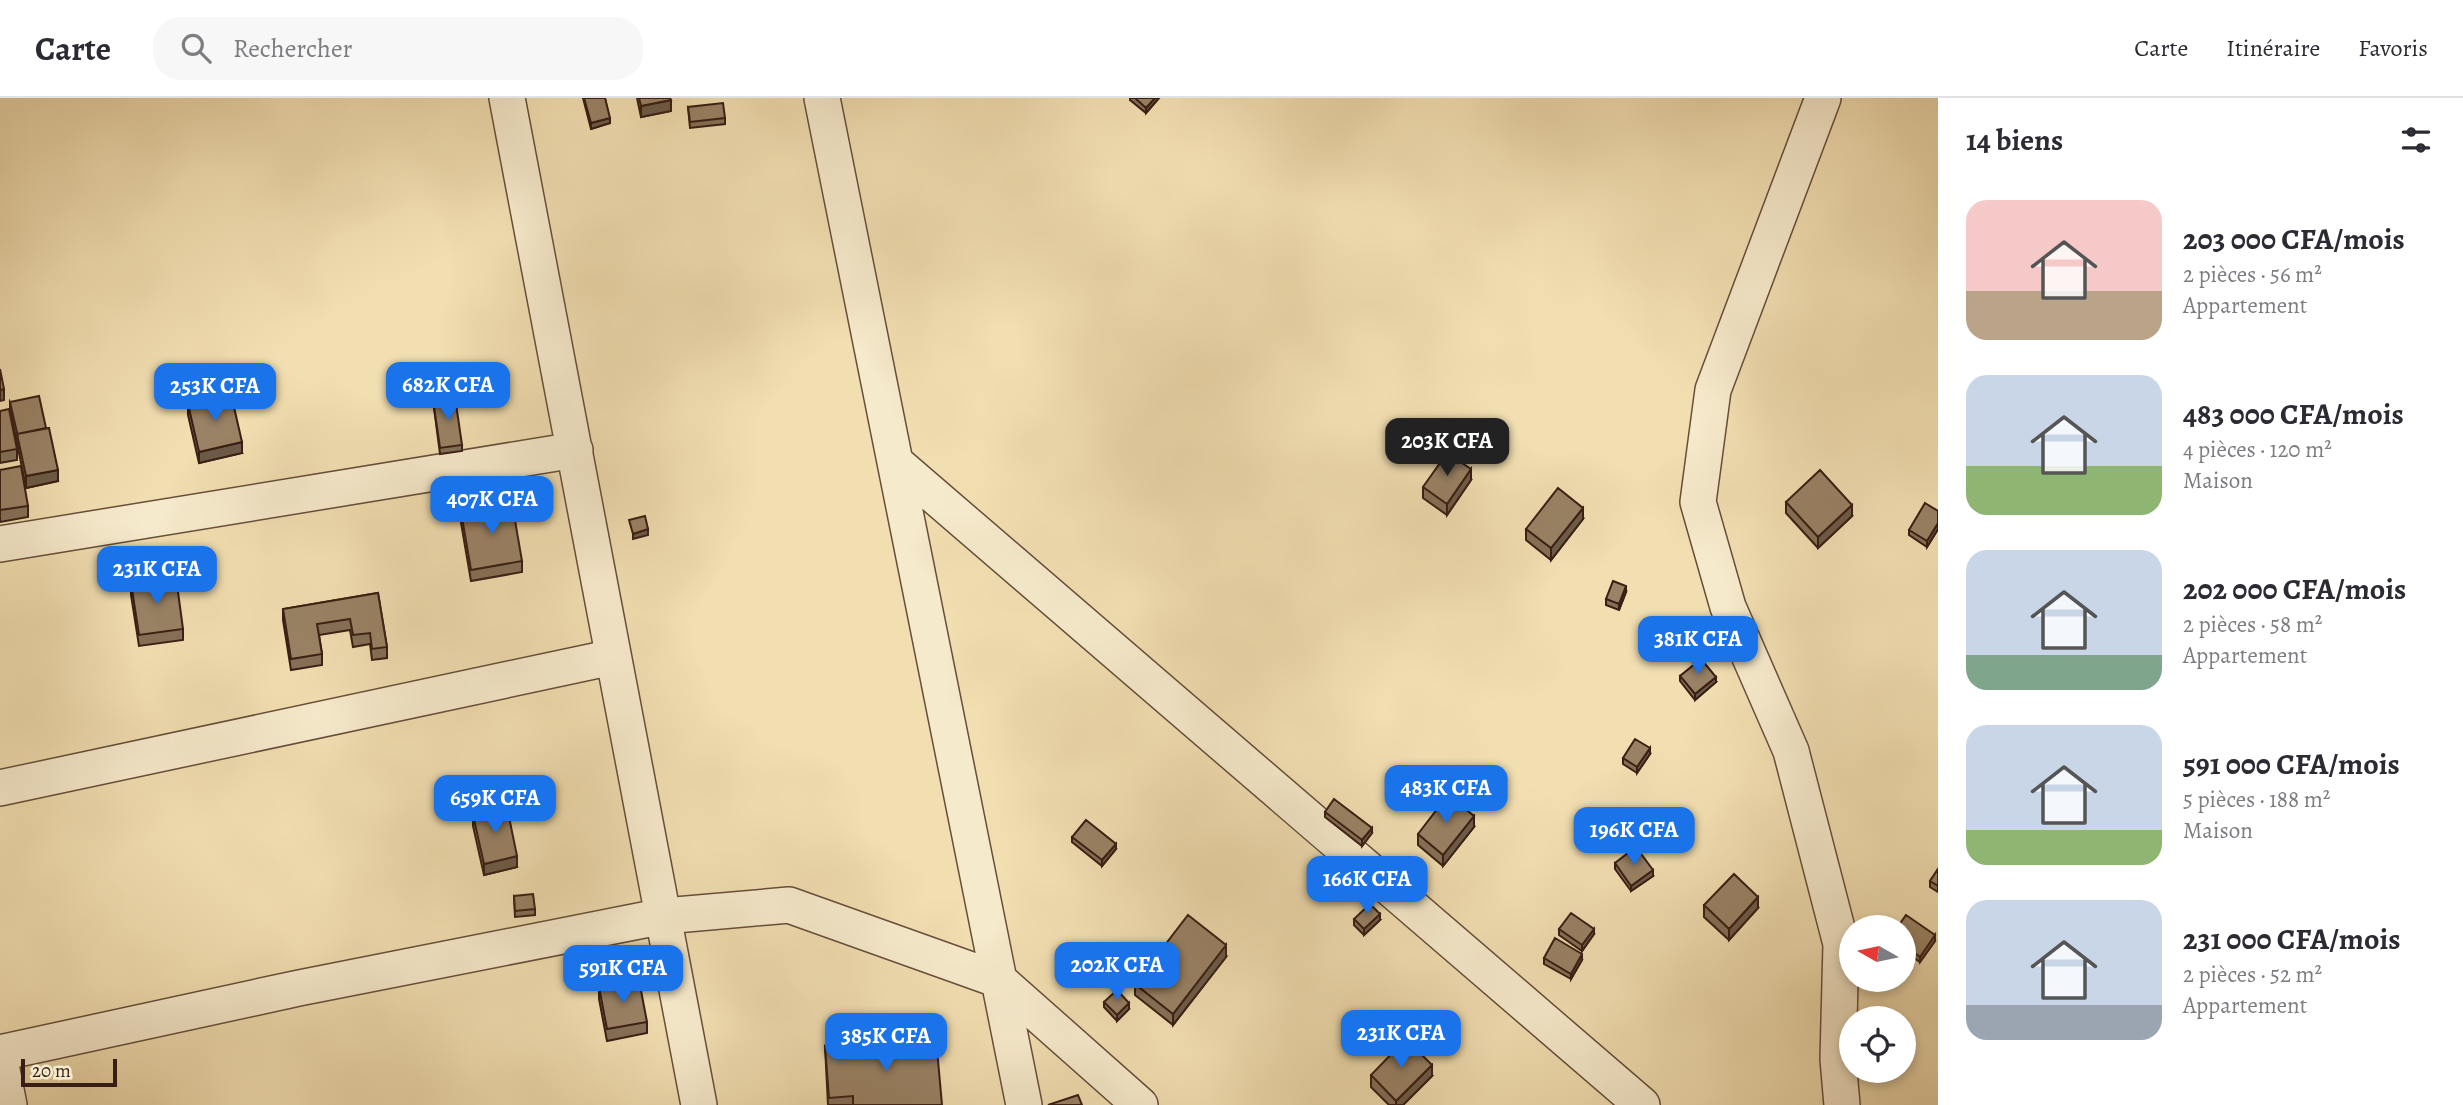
<!DOCTYPE html>
<html lang="fr">
<head>
<meta charset="utf-8">
<style>
  body { margin:0; font-family:Alegreya,serif; background:#f7f7f7; color:#2b2b33; height:100vh; display:flex; flex-direction:column; font-size:26px; white-space:nowrap }
  * { box-sizing:border-box; margin:0 }
  p { font-size:23px; color:#7c7c81 }
  .icon { flex:none; width:38px; height:38px; fill:none; stroke:currentColor; stroke-width:2; stroke-linecap:round; stroke-linejoin:round }
  .map { position:relative; flex:1; overflow:hidden }
  .panel { display:flex; flex-direction:column; background:#fff; width:525px }
  .panel>* { flex:none }
  .needle { width:46px; rotate:279deg }
  .tools { position:absolute; left:1839px; top:817px; display:grid; gap:14px }
  .tools a { display:grid; place-items:center; width:77px; height:77px; border-radius:50%; background:#fff; box-shadow:0 4px 10px #0003; font-size:35px }
  .scale { position:absolute; left:21px; bottom:18px; width:96px; box-sizing:border-box; padding-left:7px; border:4px solid #391e13; border-top:0; font-size:19px; line-height:24px; white-space:nowrap; color:#391e13; -webkit-text-stroke:5px #f6eacc; paint-order:stroke }
  .price { position:absolute; translate:-50% -60px; padding:0 16px; border-radius:14px; background:#1a73e8; color:#fff; font-size:23px; line-height:46px; filter:drop-shadow(0 2px 4px #0008) }
  .price::after { content:''; position:absolute; left:50%; top:42px; width:21px; height:16px; margin-left:-10px; background:inherit; clip-path:polygon(0 0,100% 0,50% 100%) }
  .price.selected { background:#222; color:#fff }
  ul { padding:0; list-style:none }
  li { display:flex; align-items:center; gap:21px; height:175px; padding:0 28px }
  li span { display:grid; place-items:center; flex:none; width:196px; height:140px; border-radius:21px; color:#555 }
  li>.icon { margin-inline-start:auto }
  span .icon { width:84px; height:84px; fill:#fffc; stroke-width:1 }
  li b { font-size:30px }
  h2 { display:flex; justify-content:space-between; align-items:center; height:84px; padding:0 28px; font-size:30px }
  header { display:flex; align-items:center; gap:42px; box-sizing:border-box; height:98px; padding:0 35px; background:#fff; border-bottom:2px solid #e1e1e2 }
  header strong { font-size:33px }
  nav { display:flex; gap:38px; margin-inline-start:auto; font-size:24px }
  .search { width:490px; height:63px; background:#f7f7f7; display:flex; align-items:center; gap:18px; box-sizing:border-box; padding:0 24px; border-radius:28px; color:#7c7c81; font-size:26px }
  main { display:flex; flex:1; min-height:0 }
  .map>svg:first-child { display:block }
  .lines { fill:none; stroke-linecap:round; stroke-linejoin:round }
  .minor-casing { stroke:#674e3a; stroke-width:38 }
  .minor { stroke:#f6eacc; stroke-width:35 }
  .wall { fill:#847057; stroke:#391e13; stroke-width:2 }
  .shaded-wall { fill:#6b5b47; stroke:#391e13; stroke-width:2 }
  .building { fill:#998265; stroke:#391e13; stroke-width:2 }
</style>
</head>
<body>
<header>
<strong>Carte</strong>
<div class="search"><svg class="icon" aria-label="search" viewBox="0 0 24 24"><circle cx="10" cy="10" r="6"/><path d="M15 15l6 6"/></svg>Rechercher</div>
<nav><a>Carte</a><a>Itinéraire</a><a>Favoris</a></nav>
</header>
<main>
<div class="map">
<svg width="1938" height="1007" viewBox="0 0 1938 1007">
  <rect width="100%" height="100%" fill="#f1deb1"/>
  <filter id="stains"><feTurbulence type="fractalNoise" baseFrequency=".00286" numOctaves="4"/><feColorMatrix values="0 0 0 0 .2 0 0 0 0 .09 0 0 0 0 .02 0 0 0 .5 -.17"/></filter>
  <radialGradient id="worn" r=".72"><stop offset=".6" stop-color="#630" stop-opacity="0"/><stop offset="1" stop-color="#630" stop-opacity=".3"/></radialGradient>
  <g class="lines">
    <!-- minor casing -->
    <g class="minor-casing">
      <path id="minor" d="M507 0 699 1007
        M822 0 1024 1007
        M1823 0 1713 292 1698 404 1728 509 1791 653 1841 846 1838 961 1842 1007
        M895 364 1642 1007
        M0 446 575 352
        M0 690 613 559
        M0 955 299 890 664 818 789 807 999 882 1140 1007
        M0 962 9 1007"/>
    </g>
    <!-- minor -->
    <use href="#minor" class="minor"/>
  </g>
  <!-- wall -->
  <path class="wall" d="M583 0H605L610 25 591 31Z
    M637 0H670L671 13 641 19Z
    M1130 0H1159L1146 15 1130 2Z
    M688 9 725 20V26L690 30Z
    M433 302 462 347V353L440 356Z
    M10 304 58 383 26 390 10 310Z
    M188 306 242 355 199 365 188 317Z
    M0 313 17 351V362L0 365Z
    M0 372 28 408V419L0 424Z
    M1471 382 1447 417 1423 400V389Z
    M468 388 471 412 522 463V474L471 483 461 425V417L456 418 452 396V391Z
    M1786 404 1852 418 1818 450 1786 415Z
    M1938 413V431L1927 449 1909 437V432Z
    M1583 421 1551 462 1526 442V431Z
    M131 485 183 531V542L139 548 131 497Z
    M1626 494 1619 512 1606 507V501Z
    M378 495 387 549V560L372 562 370 546 353 549 350 532 319 537 322 556V567L291 572 283 522V511Z
    M1680 578 1716 584 1695 602 1680 583Z
    M1650 656 1637 675 1623 666V660Z
    M1325 714 1372 735 1362 748 1325 719Z
    M473 717 517 769 484 777 473 728Z
    M1474 729 1443 768 1418 747V736Z
    M1072 739 1116 751 1102 768 1072 744Z
    M1615 765 1653 778 1631 793 1615 771Z
    M1938 771V794L1930 789V783Z
    M514 798 535 811V817L515 819Z
    M1704 807 1758 810 1729 842 1704 819Z
    M1354 821 1380 822 1364 837 1354 827Z
    M1904 830 1935 843 1920 864 1904 853Z
    M1559 831 1594 836 1582 853 1559 837Z
    M1226 859 1173 927 1135 897V886Z
    M1544 860 1582 862 1571 881 1544 866Z
    M599 889 647 924V935L607 943 599 901Z
    M1104 904 1129 911 1117 923 1104 909Z
    M825 948 942 1007H828Z
    M1371 977 1432 978 1403 1007H1389L1371 989Z"/>
  <!-- shaded-wall -->
  <path class="shaded-wall" d="M1155 0H1159L1146 15V10Z
    M671 2V13L641 19V8Z
    M610 20V25L591 31V25Z
    M4 291V302L0 303V292Z
    M242 344V355L199 365V354Z
    M1471 371V382L1447 417V406Z
    M58 372V383L26 390V378Z
    M1852 407V418L1818 450V439Z
    M1583 410V421L1551 462V450Z
    M1938 425V431L1927 449V443Z
    M648 431V437L633 441V436Z
    M1626 488V494L1619 512V506Z
    M1716 579V584L1695 602V596Z
    M1650 650V656L1637 675V669Z
    M1474 718V729L1443 768V757Z
    M1372 730V735L1362 748V742Z
    M1116 746V751L1102 768V762Z
    M517 758V769L484 777V766Z
    M1653 772V778L1631 793V788Z
    M1758 799V810L1729 842V831Z
    M1380 816V822L1364 837V831Z
    M1594 831V836L1582 853V847Z
    M1935 837V843L1920 864V859Z
    M1226 847V859L1173 927V916Z
    M1582 856V862L1571 881V876Z
    M1129 905V911L1117 923V917Z
    M1432 967V978L1403 1007H1396V1003Z"/>
  <!-- building -->
  <path class="building" d="M584 0H605L610 20 591 25Z
    M639 0H670L671 2 641 8Z
    M1135 0H1155L1146 10Z
    M723 5 725 20 690 24 688 9Z
    M0 271 4 291 0 292Z
    M231 296 242 344 199 354 188 306Z
    M39 298 46 330 17 336 18 339 10 304Z
    M455 299 462 347 440 350 433 302Z
    M9 311 17 351 0 354V313Z
    M49 330 58 372 26 378 17 336Z
    M1447 355 1471 371 1447 406 1423 389Z
    M21 368 28 408 0 412V372Z
    M1820 372 1852 407 1818 439 1786 404Z
    M468 388 471 410 456 412 452 391Z
    M1558 390 1583 410 1551 450 1526 431Z
    M512 405 522 463 471 472 461 414Z
    M1925 405 1938 413V425L1927 443 1909 432Z
    M645 418 648 431 633 436 629 422Z
    M176 479 183 531 139 537 131 485Z
    M1613 483 1626 488 1619 506 1606 501Z
    M378 495 387 549 372 551 370 535 353 537 350 521 317 526 322 556 291 561 283 511Z
    M1701 561 1716 579 1695 596 1680 578Z
    M1635 641 1650 650 1637 669 1623 660Z
    M1448 697 1474 718 1443 757 1418 736Z
    M1334 701 1372 730 1362 742 1325 714Z
    M507 709 517 758 484 766 473 717Z
    M1086 722 1116 746 1102 762 1072 739Z
    M1636 749 1653 772 1631 788 1615 765Z
    M1938 771V788L1930 783Z
    M1734 776 1758 799 1729 831 1704 807Z
    M533 796 535 811 515 813 514 798Z
    M1370 806 1380 816 1364 831 1354 821Z
    M1571 815 1594 831 1582 847 1559 831Z
    M1188 817 1226 847 1173 916 1135 886Z
    M1906 817 1935 837 1920 859 1904 847V830H1897Z
    M1555 840 1582 856 1571 876 1544 860Z
    M639 882 647 924 607 931 599 889Z
    M1117 892 1129 905 1117 917 1104 904Z
    M936 940 942 1007H853V998L829 1000 825 948Z
    M1406 941 1432 967 1396 1003 1371 977Z
    M1078 997 1082 1007H1048Z"/>
  <rect width="100%" height="100%" filter="url(#stains)"/>
  <rect width="100%" height="100%" fill="url(#worn)"/>
</svg>
<div class="tools">
<a><svg class="needle" viewBox="-14 -14 28 28"><path d="M0-13l5 13h-10z" fill="#e53935"/><path d="M0 13l5-13h-10z" fill="#7c7c81"/></svg></a>
<a><svg class="icon" aria-label="locate" viewBox="0 0 24 24"><circle cx="12" cy="12" r="6"/><path d="M12 2v4M12 18v4M2 12h4M18 12h4"/></svg></a>
</div>
<div class="scale">20 m</div>
<b class="price" style="left:448px;top:324px">682K CFA</b>
<b class="price" style="left:215px;top:325px">253K CFA</b>
<b class="price selected" style="left:1447px;top:380px">203K CFA</b>
<b class="price" style="left:492px;top:438px">407K CFA</b>
<b class="price" style="left:157px;top:508px">231K CFA</b>
<b class="price" style="left:1698px;top:578px">381K CFA</b>
<b class="price" style="left:1446px;top:727px">483K CFA</b>
<b class="price" style="left:495px;top:737px">659K CFA</b>
<b class="price" style="left:1634px;top:769px">196K CFA</b>
<b class="price" style="left:1367px;top:818px">166K CFA</b>
<b class="price" style="left:1117px;top:904px">202K CFA</b>
<b class="price" style="left:623px;top:907px">591K CFA</b>
<b class="price" style="left:1401px;top:972px">231K CFA</b>
<b class="price" style="left:886px;top:975px">385K CFA</b>
</div>
<section class="panel">
<h2>14 biens<svg class="icon" aria-label="filters" viewBox="0 0 24 24"><path d="M4 7h16M4 17h16"/><circle cx="9" cy="7" r="2"/><circle cx="15" cy="17" r="2"/></svg></h2>
<ul>
<li><span style="background:linear-gradient(#f6c9c9 65%,#b9a48a 0)"><svg class="icon" aria-label="home" viewBox="0 0 24 24"><path d="M3 11l9-7 9 7M6 9v11h12V9"/></svg></span><div><b>203 000 CFA/mois</b><p>2 pièces · 56 m²</p><p>Appartement</p></div></li>
<li><span style="background:linear-gradient(#c9d6e8 65%,#8fb573 0)"><svg class="icon" aria-label="home" viewBox="0 0 24 24"><path d="M3 11l9-7 9 7M6 9v11h12V9"/></svg></span><div><b>483 000 CFA/mois</b><p>4 pièces · 120 m²</p><p>Maison</p></div></li>
<li><span style="background:linear-gradient(#c9d6e8 75%,#7fa58c 0)"><svg class="icon" aria-label="home" viewBox="0 0 24 24"><path d="M3 11l9-7 9 7M6 9v11h12V9"/></svg></span><div><b>202 000 CFA/mois</b><p>2 pièces · 58 m²</p><p>Appartement</p></div></li>
<li><span style="background:linear-gradient(#c9d6e8 75%,#8fb573 0)"><svg class="icon" aria-label="home" viewBox="0 0 24 24"><path d="M3 11l9-7 9 7M6 9v11h12V9"/></svg></span><div><b>591 000 CFA/mois</b><p>5 pièces · 188 m²</p><p>Maison</p></div></li>
<li><span style="background:linear-gradient(#c9d6e8 75%,#9aa5b1 0)"><svg class="icon" aria-label="home" viewBox="0 0 24 24"><path d="M3 11l9-7 9 7M6 9v11h12V9"/></svg></span><div><b>231 000 CFA/mois</b><p>2 pièces · 52 m²</p><p>Appartement</p></div></li>
</ul>
</section>
</main>
</body>
</html>
